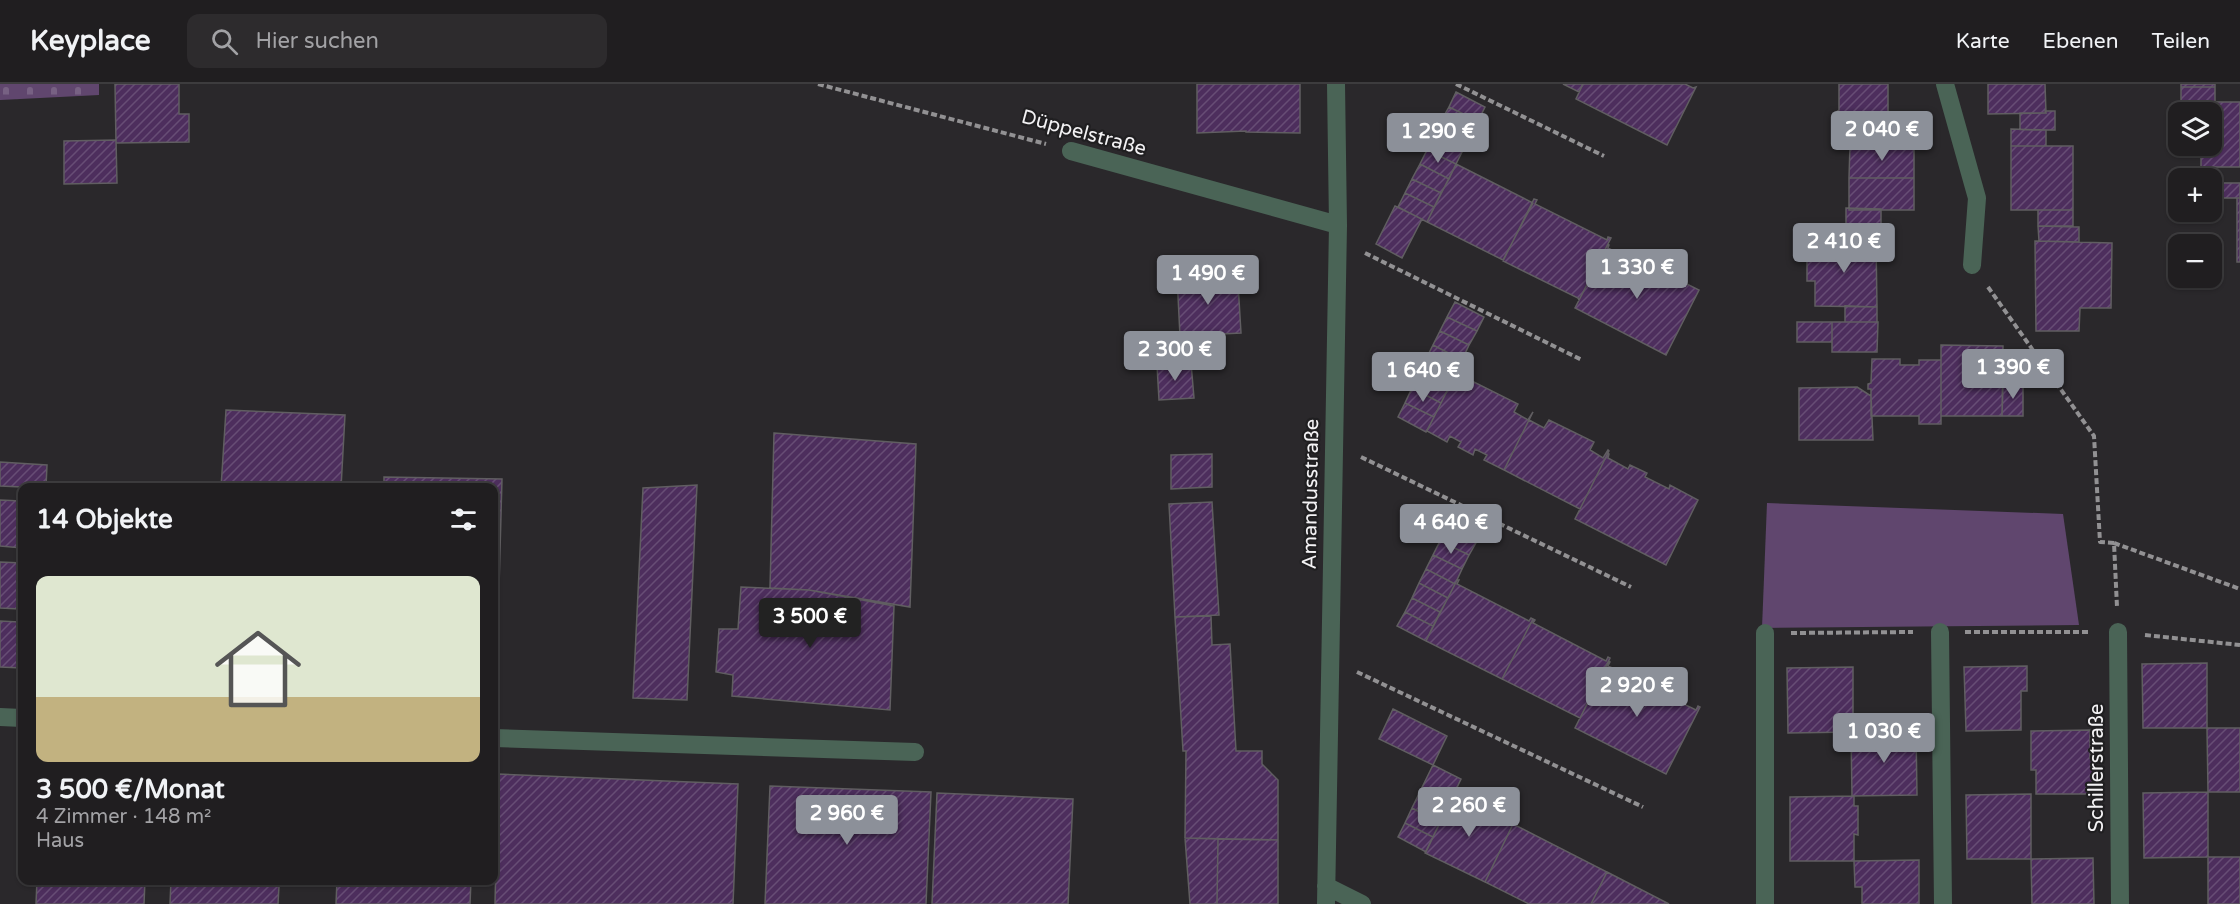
<!DOCTYPE html>
<html lang="de">
<head>
<meta charset="utf-8">
<style>
  body { margin:0; font-family:"Varela Round",sans-serif; background:#2d2b2d; color:#f1f3f6; height:100vh; display:flex; flex-direction:column; font-size:22px; white-space:nowrap }
  * { box-sizing:border-box; margin:0 }
  p { font-size:20px; color:#a2a2a5 }
  .icon { flex:none; width:33px; height:33px; fill:none; stroke:currentColor; stroke-width:2; stroke-linecap:round; stroke-linejoin:round }
  .map { position:relative; flex:1; overflow:hidden }
  .panel { position:absolute; left:18px; top:399px; width:480px; height:402px; display:flex; flex-direction:column; background:#201e20; border-radius:12px; box-shadow:0 2px 4px #0004,0 0 0 2px #3d3c3e }
  .panel>* { flex:none }
  .controls { position:absolute; left:2168px; top:18px; display:grid; gap:12px }
  .controls a { display:grid; place-items:center; width:54px; height:54px; border-radius:12px; background:#201e20; box-shadow:0 2px 4px #0004,0 0 0 2px #3d3c3e; font-size:30px }
  .price { position:absolute; translate:-50% -51px; padding:0 14px; border-radius:6px; background:#8c9099; color:#fff; font-size:20px; line-height:39px; filter:drop-shadow(0 2px 3px #0008) }
  .price::after { content:''; position:absolute; left:50%; top:36px; width:18px; height:14px; margin-left:-9px; background:inherit; clip-path:polygon(0 0,100% 0,50% 100%) }
  .price.current { background:#222; color:#fff }
  ul { padding:0; list-style:none }
  li { display:grid; align-content:center; gap:12px; height:318px; padding:0 18px }
  li+li { border-top:2px solid #3d3c3e }
  li span { display:grid; place-items:center; height:186px; border-radius:12px; color:#555 }
  li>.icon { margin-inline-start:auto }
  span .icon { width:108px; height:108px; fill:#fffc; stroke-width:1 }
  li b { font-size:26px }
  h2 { display:flex; justify-content:space-between; align-items:center; height:72px; padding:0 18px; font-size:26px }
  header { display:flex; align-items:center; gap:36px; box-sizing:border-box; height:84px; padding:0 30px; background:#201e20; border-bottom:2px solid #3d3c3e }
  header strong { font-size:28px }
  nav { display:flex; gap:33px; margin-inline-start:auto; font-size:21px }
  .search { width:420px; height:54px; background:#2d2b2d; display:flex; align-items:center; gap:15px; box-sizing:border-box; padding:0 21px; border-radius:12px; color:#a2a2a5; font-size:22px }
  .map>svg:first-child { display:block }
  .cemetery { fill:url(#cemetery-stones) }
  .pitch { fill:#60466e }
  .building { fill:url(#building-hatch); stroke:#605e61; stroke-width:1.5 }
  .lines { fill:none; stroke-linecap:round; stroke-linejoin:round }
  .path { stroke:#929193; stroke-width:4; stroke-dasharray:6 3; stroke-linecap:butt }
  .minor { stroke:#4a6456; stroke-width:18 }
  .labels { text-anchor:middle; stroke-width:4.5; stroke-linejoin:round; paint-order:stroke }
  .street-label { font-size:20px; fill:#f3f2f4; stroke:#201f21 }
</style>
</head>
<body>
<header>
<strong>Keyplace</strong>
<div class="search"><svg class="icon" aria-label="search" viewBox="0 0 24 24"><circle cx="10" cy="10" r="6"/><path d="M15 15l6 6"/></svg>Hier suchen</div>
<nav><a>Karte</a><a>Ebenen</a><a>Teilen</a></nav>
</header>
<div class="map">
<svg width="2240" height="820" viewBox="0 0 2240 820">
  <defs>
    <pattern id="cemetery-stones" width="16" height="16" patternUnits="userSpaceOnUse" patternTransform="scale(1.5)"><rect width="16" height="16" fill="#60466e"/><path d="M2 7V4a2 2 0 0 1 4 0v3zM10 15v-3a2 2 0 0 1 4 0v3z" fill="#776183"/></pattern>
    <pattern id="building-hatch" width="6" height="6" patternUnits="userSpaceOnUse" patternTransform="scale(1.5)"><rect width="6" height="6" fill="#4d2e5d"/><path d="M-1 1l2-2M0 6l6-6M5 7l2-2" fill="none" stroke="#674d75"/></pattern>
  </defs>
  <rect width="100%" height="100%" fill="#2a282b"/>
  <!-- cemetery -->
  <path class="cemetery" d="M0 0H99V11L0 16Z"/>
  <!-- pitch -->
  <path class="pitch" d="M1767 419 2063 430 2079 541 1762 544Z"/>
  <!-- building -->
  <path class="building" d="M115 0H179V30H189V58L116 59Z
    M1197 0H1300V49L1246 48V47L1197 49Z
    M1563 0H1583L1579 8Z
    M1583 0H1685L1693 4 1696 3 1667 61 1576 15Z
    M1839 0H1888V27L1890 29 1836 28 1839 26Z
    M1988 0H2045L2046 29 1988 30Z
    M2181 0H2215V3H2181Z
    M2181 3H2215V18H2181Z
    M1456 8 1485 23 1478 37 1449 23Z
    M2201 18H2240V83H2201V62H2211V28H2204L2205 21 2202 20Z
    M1449 23 1478 37 1470 52 1441 37Z
    M2045 27H2055V46H2020V29H2046Z
    M1858 29H1890V45H1858Z
    M1441 37 1470 52 1463 66 1434 51Z
    M1847 45H1882L1881 62 1850 61V64H1847Z
    M2011 45 2046 46V62H2011Z
    M1434 51 1463 66 1456 80 1427 66Z
    M116 56 117 99 64 100V57Z
    M1850 61 1914 62V94H1849Z
    M2011 62H2073V126H2011Z
    M1427 66 1456 80 1449 95 1420 80Z
    M1420 80 1449 95 1441 109 1412 95Z
    M1456 80 1533 119 1503 176 1427 138Z
    M1849 94H1914V126H1849Z
    M1412 95 1441 109 1434 123 1405 109Z
    M2222 99H2240V114H2222Z
    M1405 109 1434 123 1427 138 1398 123Z
    M2237 114H2240V178H2237Z
    M1534 115 1537 116 1535 120 1607 156 1608 153 1611 154 1579 216 1578 214 1503 177Z
    M1395 122 1422 135 1402 174 1376 160Z
    M1846 124 1881 125V142H1846Z
    M2038 126H2073V142H2038Z
    M1846 142H1877L1876 158H1846Z
    M2038 142 2079 143V158L2039 157Z
    M1833 157 1876 158 1877 223 1815 222V197H1807V163H1833Z
    M2035 157 2112 159 2111 224H2080L2079 247H2036Z
    M1608 160 1609 161 1608 164 1629 175 1630 171 1647 180 1646 183 1669 195 1671 192 1699 206 1666 271 1575 224Z
    M1213 189 1214 200 1238 199 1241 249 1180 252 1177 192Z
    M1455 218 1484 233 1477 247 1447 233Z
    M1845 222 1877 223V238H1845Z
    M1447 233 1477 247 1469 261 1440 247Z
    M1797 238H1832V258H1797Z
    M1832 238H1878L1877 268H1832Z
    M1440 247 1469 261 1462 276 1433 261Z
    M1188 261 1189 279 1157 281 1156 263Z
    M1433 261 1462 276 1455 290 1426 275Z
    M1941 261 2003 262 2002 332H1941Z
    M1426 275 1455 290 1448 305 1419 290Z
    M1872 275H1900V281H1919V276H1941V340H1919V332H1871V305H1868V300L1871 299Z
    M1191 279 1194 314 1159 316 1157 281Z
    M1419 290 1448 305 1441 319 1412 304Z
    M1452 297 1468 306 1472 297 1518 320 1514 328 1528 336 1533 328 1504 386 1484 376 1487 371 1475 365 1473 371 1458 363 1461 358 1450 352 1447 358 1427 347Z
    M2023 300V332H2002L2003 301Z
    M1857 303 1871 312 1873 356H1799V304Z
    M1412 304 1441 319 1434 333 1405 319Z
    M1405 319 1434 333 1426 348 1398 333Z
    M226 326 345 331 341 404H221Z
    M1529 336 1544 344 1549 336 1594 358 1590 366 1603 374 1608 366 1609 367 1580 425 1504 386Z
    M774 349 916 360 910 523 809 506 770 504Z
    M1608 369 1609 370 1608 374 1628 385 1630 381 1647 389 1645 393 1669 405 1670 401 1698 416 1666 481 1575 435Z
    M1212 370V403L1171 405V371Z
    M0 378 47 381 46 403 22 404V464L0 462V416L21 417 22 403 0 402Z
    M384 393 502 395 496 612H494V404H384Z
    M697 401 687 616 633 614 643 404Z
    M1212 418 1219 531 1175 533 1169 420Z
    M1455 428 1484 443 1477 457 1447 443Z
    M1447 443 1477 457 1469 471 1440 457Z
    M1440 457 1469 471 1462 485 1433 471Z
    M1433 471 1462 485 1455 500 1426 485Z
    M0 478 22 479V584L0 583V537L19 538 20 525 0 524Z
    M1426 485 1455 500 1448 514 1419 499Z
    M1457 496H1459L1457 500 1529 537 1531 534 1533 535 1502 595 1426 557Z
    M1419 499 1448 514 1440 528 1412 514Z
    M741 503 809 506 894 522 890 626 732 612 733 591 716 588 719 545H738Z
    M1412 514 1440 528 1433 542 1405 528Z
    M1405 528 1433 542 1426 557 1397 542Z
    M1211 532 1212 561 1230 560 1236 667H1262V680L1278 696V756L1185 754 1186 667H1183L1175 533Z
    M1533 535 1535 536 1533 539 1606 577 1608 573 1610 574 1580 634 1502 595Z
    M1609 577 1610 578 1608 582 1627 591 1629 587 1673 610 1671 614 1696 626 1698 622 1700 623 1666 690 1575 644Z
    M2207 579V644H2143L2142 580Z
    M2027 582V607H2021V646L1966 647 1964 583Z
    M1853 583V648L1788 649 1787 584Z
    M1393 625 1447 652 1433 681 1379 655Z
    M2207 644H2240V708H2208Z
    M2090 646V674H2094L2095 710H2036V686H2031V647Z
    M1916 647 1917 711 1852 712 1851 648Z
    M1433 681 1461 695 1440 739 1412 724Z
    M498 690 738 700 733 820H495Z
    M770 702 931 708 926 820H765Z
    M2208 708V773L2144 774 2143 709Z
    M937 709 1073 715 1068 820H932Z
    M1454 710 1513 740 1485 798 1425 769Z
    M2031 710V775H1967L1966 711Z
    M1854 712V722H1858V751L1854 750V777H1790V713Z
    M1412 724 1440 739 1433 753 1405 739Z
    M1405 739 1433 753 1426 768 1398 753Z
    M1513 740 1607 788 1591 820H1529L1485 798Z
    M1185 754 1218 755 1217 820H1190Z
    M1218 755 1278 756V820H1217Z
    M2208 773H2240V820H2208Z
    M2093 774 2094 820H2032L2031 775Z
    M1919 776V820H1862V803H1855L1854 777Z
    M1607 788 1669 820H1591Z
    M37 796H145L144 820H36Z
    M171 796H287V802H279L278 820H170Z
    M337 796H471L470 820H336Z"/>
  <g class="lines">
    <!-- path -->
    <path class="path" d="M818 0 1046 60
      M1456 0 1604 72
      M1365 169 1582 276
      M1988 203 2094 352 2100 458 2114 459 2117 523
      M1361 373 1631 503
      M2114 459 2240 505
      M1965 548H2090
      M1791 549 1913 548
      M2145 551 2240 561
      M1357 588 1643 723"/>
    <!-- minor -->
    <path class="minor" d="M1945 0 1977 114 1972 181
      M1071 67 1338 141
      M1940 548 1943 820
      M2118 548 2120 820
      M1765 549V820
      M0 633 22 634
      M494 654 915 668
      M1326 802 1362 820
      M1326 820 1338 141 1336 0"/>
  </g>
  <g class="labels">
    <!-- street labels -->
    <g class="street-label">
      <text transform="translate(1084 48) rotate(15)" y="7">Düppelstraße</text>
      <text transform="translate(1310 410) rotate(-89)" y="7">Amandusstraße</text>
      <text transform="translate(2096 684) rotate(-90)" y="7">Schillerstraße</text>
    </g>
  </g>
</svg>
<div class="controls">
<a><svg class="icon" aria-label="layers" viewBox="0 0 24 24"><path d="M12 4l9 5-9 5-9-5zM3 14l9 5 9-5"/></svg></a>
<a>+</a>
<a>−</a>
</div>
<b class="price" style="left:1882px;top:78px">2 040 €</b>
<b class="price" style="left:1438px;top:80px">1 290 €</b>
<b class="price" style="left:1844px;top:190px">2 410 €</b>
<b class="price" style="left:1637px;top:216px">1 330 €</b>
<b class="price" style="left:1208px;top:222px">1 490 €</b>
<b class="price" style="left:1175px;top:298px">2 300 €</b>
<b class="price" style="left:2013px;top:316px">1 390 €</b>
<b class="price" style="left:1423px;top:319px">1 640 €</b>
<b class="price" style="left:1451px;top:471px">4 640 €</b>
<b class="price current" style="left:810px;top:565px">3 500 €</b>
<b class="price" style="left:1637px;top:634px">2 920 €</b>
<b class="price" style="left:1884px;top:680px">1 030 €</b>
<b class="price" style="left:1469px;top:754px">2 260 €</b>
<b class="price" style="left:847px;top:762px">2 960 €</b>
<section class="panel">
<h2>14 Objekte<svg class="icon" aria-label="filters" viewBox="0 0 24 24"><path d="M4 7h16M4 17h16"/><circle cx="9" cy="7" r="2"/><circle cx="15" cy="17" r="2"/></svg></h2>
<ul>
<li><span style="background:linear-gradient(#dfe7d0 65%,#c2b280 0)"><svg class="icon" aria-label="home" viewBox="0 0 24 24"><path d="M3 11l9-7 9 7M6 9v11h12V9"/></svg></span><div><b>3 500 €/Monat</b><p>4 Zimmer · 148 m²</p><p>Haus</p></div></li>
</ul>
</section>
</div>
</body>
</html>
